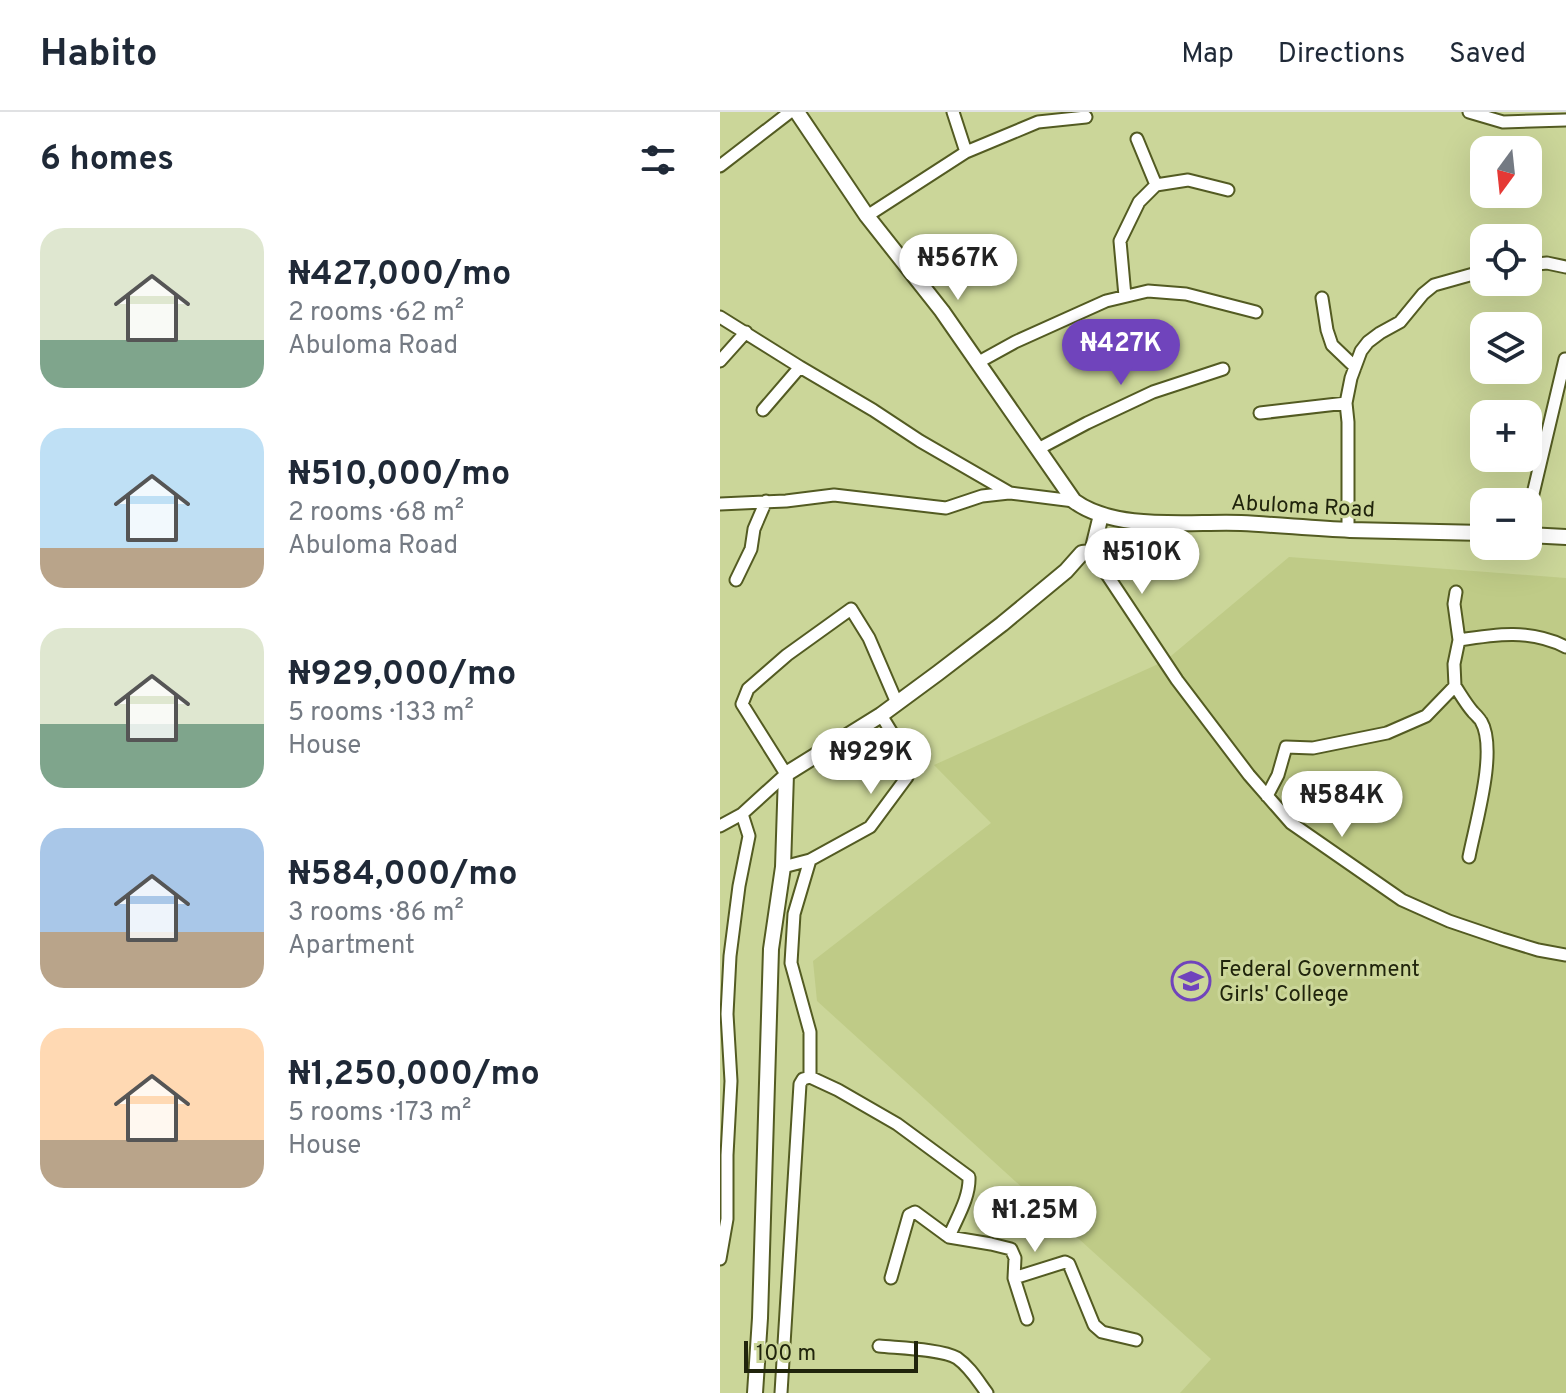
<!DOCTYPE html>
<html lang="en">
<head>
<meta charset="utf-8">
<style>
  body { margin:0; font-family:Overpass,sans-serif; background:#f2f2f3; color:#1f2937; height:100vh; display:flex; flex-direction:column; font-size:30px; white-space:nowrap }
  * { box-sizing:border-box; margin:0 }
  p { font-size:26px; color:#747a83 }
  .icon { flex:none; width:44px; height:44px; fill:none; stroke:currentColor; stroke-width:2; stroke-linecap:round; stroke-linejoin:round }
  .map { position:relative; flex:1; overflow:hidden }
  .panel { display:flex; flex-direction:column; background:#fff; width:720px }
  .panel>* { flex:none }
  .needle { width:52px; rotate:195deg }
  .buttons { position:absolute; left:750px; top:24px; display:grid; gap:16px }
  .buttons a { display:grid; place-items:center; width:72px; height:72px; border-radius:16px; background:#fff; box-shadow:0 8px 32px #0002; font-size:40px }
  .scale { position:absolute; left:24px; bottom:20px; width:174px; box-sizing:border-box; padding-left:8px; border:4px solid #20240c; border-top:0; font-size:22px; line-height:28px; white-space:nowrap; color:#20240c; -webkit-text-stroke:6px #cbd699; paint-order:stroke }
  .price { position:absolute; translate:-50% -68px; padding:0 18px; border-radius:28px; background:#fff; color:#222; font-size:26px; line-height:52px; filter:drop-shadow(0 2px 4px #0008) }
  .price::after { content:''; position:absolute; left:50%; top:48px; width:24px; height:18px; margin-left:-12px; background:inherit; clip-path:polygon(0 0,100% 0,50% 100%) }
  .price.on { background:#7044bc; color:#fff }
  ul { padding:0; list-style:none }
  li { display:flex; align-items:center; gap:24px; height:200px; padding:0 40px }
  li span { display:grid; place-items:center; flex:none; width:224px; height:160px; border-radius:24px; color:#555 }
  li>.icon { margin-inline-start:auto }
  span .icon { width:96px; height:96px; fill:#fffc; stroke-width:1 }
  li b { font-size:34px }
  h2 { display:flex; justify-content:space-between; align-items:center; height:96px; padding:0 40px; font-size:34px }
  header { display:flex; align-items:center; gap:48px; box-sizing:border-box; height:112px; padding:0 40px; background:#fff; border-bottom:2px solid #e0e1e3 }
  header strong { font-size:38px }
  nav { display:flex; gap:44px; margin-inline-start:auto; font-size:28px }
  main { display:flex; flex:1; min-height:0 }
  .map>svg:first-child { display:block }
  .built { fill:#bfcb87 }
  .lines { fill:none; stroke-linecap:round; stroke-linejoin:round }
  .minor-casing { stroke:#535b22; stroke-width:15 }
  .tertiary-casing { stroke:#535b22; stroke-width:18 }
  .minor { stroke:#fff; stroke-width:11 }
  .tertiary { stroke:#fff; stroke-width:14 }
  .labels { text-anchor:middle; stroke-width:6; stroke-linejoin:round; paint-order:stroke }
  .street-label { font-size:22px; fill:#20240c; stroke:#cbd699 }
  .poi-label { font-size:22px; fill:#20240c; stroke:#cbd699; text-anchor:start }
</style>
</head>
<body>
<header>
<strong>Habito</strong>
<nav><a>Map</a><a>Directions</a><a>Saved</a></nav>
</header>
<main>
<section class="panel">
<h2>6 homes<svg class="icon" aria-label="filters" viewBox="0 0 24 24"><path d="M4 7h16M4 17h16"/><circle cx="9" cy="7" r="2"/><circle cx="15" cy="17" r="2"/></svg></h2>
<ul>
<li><span style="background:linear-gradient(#dfe7d0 70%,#7fa58c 0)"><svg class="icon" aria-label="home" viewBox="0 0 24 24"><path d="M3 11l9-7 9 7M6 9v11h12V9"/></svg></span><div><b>₦427,000/mo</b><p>2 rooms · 62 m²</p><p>Abuloma Road</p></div></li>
<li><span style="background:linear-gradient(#bfe0f5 75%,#b9a48a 0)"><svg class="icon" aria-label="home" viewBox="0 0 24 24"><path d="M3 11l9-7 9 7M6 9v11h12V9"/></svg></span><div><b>₦510,000/mo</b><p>2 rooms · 68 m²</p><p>Abuloma Road</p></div></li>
<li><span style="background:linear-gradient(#dfe7d0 60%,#7fa58c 0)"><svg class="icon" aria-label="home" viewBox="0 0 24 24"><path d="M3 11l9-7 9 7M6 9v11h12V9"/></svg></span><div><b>₦929,000/mo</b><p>5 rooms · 133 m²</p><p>House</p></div></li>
<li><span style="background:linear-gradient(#a9c7e8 65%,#b9a48a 0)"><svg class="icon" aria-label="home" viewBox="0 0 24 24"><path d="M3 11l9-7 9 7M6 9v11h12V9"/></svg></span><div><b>₦584,000/mo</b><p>3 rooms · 86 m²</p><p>Apartment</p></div></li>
<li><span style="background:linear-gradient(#ffd9b3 70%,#b9a48a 0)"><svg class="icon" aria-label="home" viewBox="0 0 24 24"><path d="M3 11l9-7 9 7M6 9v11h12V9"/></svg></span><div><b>₦1,250,000/mo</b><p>5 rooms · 173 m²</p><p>House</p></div></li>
</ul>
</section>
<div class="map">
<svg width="846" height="1281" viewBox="0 0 846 1281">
  <rect width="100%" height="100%" fill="#cbd699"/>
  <!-- built -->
  <path class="built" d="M569 445 846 466V1281H460L491 1247 97 889 93 849 271 711 214 653 445 549Z"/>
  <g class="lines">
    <!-- minor casing -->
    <g class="minor-casing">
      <path id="minor" d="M233 0 246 40
        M749 0 783 10 846 8
        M417 27 436 73
        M0 54 70 0
        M147 104 246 40 318 10 366 5
        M808 153 827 151 846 155
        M405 184 400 129 419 90 436 73 468 68 508 78
        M602 186 607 218 612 233 635 255
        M0 205 80 255 153 298 200 329 290 381 354 389
        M0 249 26 220
        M257 251 295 230 386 189 428 179 466 182 536 200
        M43 298 80 255
        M540 301 626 291
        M318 337 367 311 433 280 503 257
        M0 392 66 389 114 383 226 396 262 384 289 381
        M808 403 845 247
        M628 418V310L626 291 631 266 641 239 648 230 660 221 680 210 703 182 714 173 764 159
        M372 440 457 568 529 663 571 711 682 788 729 809 782 827 818 838 846 843
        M16 468 31 437 34 417 46 389
        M739 528C777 522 810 517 846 535
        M735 574C741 583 746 592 753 600 754 601 761 608 761 609 778 638 755 713 749 745
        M547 684 558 663 566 635 593 636 667 621 706 604 735 574 734 552 739 528 734 492 736 480
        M0 714 22 702 66 662 22 592 28 577 67 543 131 497 149 526 177 591
        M63 755 90 748 150 715 187 665 191 652 161 603
        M90 965V920L71 851 74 802 90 748
        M0 1147 7 1107V1043L11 969 7 902 10 844 19 774 29 724 22 702
        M171 1166 189 1103 195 1100 229 1125 271 1132 291 1137 295 1146 294 1166 307 1207
        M294 1166 345 1150 349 1152 374 1213 382 1220 416 1228
        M159 1234C178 1236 222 1237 237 1246 250 1255 258 1269 267 1281
        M61 1281 80 972 83 967 90 965 118 978 177 1012 249 1065C250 1086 236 1107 229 1125"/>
    </g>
    <!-- tertiary casing -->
    <g class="tertiary-casing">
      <path id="tertiary" d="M77 0 147 104 222 199 354 389C396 420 471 409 521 411 557 413 593 416 630 418 675 419 719 420 764 421
        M808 423 846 425
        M35 1281 40 1206 51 837 63 755 66 662 161 603 218 561 282 512 346 459 362 441 372 440 381 403"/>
    </g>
    <!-- minor -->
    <use href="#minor" class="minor"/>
    <!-- tertiary -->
    <use href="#tertiary" class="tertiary"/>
  </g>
  <!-- icons -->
  <defs>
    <g id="university-ring" transform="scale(2)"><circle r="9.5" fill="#cbd699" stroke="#7044bc" stroke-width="1.5"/><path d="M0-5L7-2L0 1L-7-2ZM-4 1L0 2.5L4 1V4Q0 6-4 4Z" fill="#7044bc"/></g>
  </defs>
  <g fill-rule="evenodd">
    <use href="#university-ring" x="471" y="869"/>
  </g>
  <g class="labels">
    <!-- street labels -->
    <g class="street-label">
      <text transform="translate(583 393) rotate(3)" y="8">Abuloma Road</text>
    </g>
    <!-- poi labels -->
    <g class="poi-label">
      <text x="499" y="864">Federal Government<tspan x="499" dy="25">Girls' College</tspan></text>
    </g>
  </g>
</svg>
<div class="buttons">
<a><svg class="needle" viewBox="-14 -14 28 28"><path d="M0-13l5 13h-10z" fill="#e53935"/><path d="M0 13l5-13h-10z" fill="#747a83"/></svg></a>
<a><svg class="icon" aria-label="locate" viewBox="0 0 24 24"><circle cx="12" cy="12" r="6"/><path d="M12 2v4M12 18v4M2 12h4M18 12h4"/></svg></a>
<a><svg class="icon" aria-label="layers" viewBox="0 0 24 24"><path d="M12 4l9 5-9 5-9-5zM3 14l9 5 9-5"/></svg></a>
<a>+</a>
<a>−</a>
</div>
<div class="scale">100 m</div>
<b class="price" style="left:238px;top:190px">₦567K</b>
<b class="price on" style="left:401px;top:275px">₦427K</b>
<b class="price" style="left:422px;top:484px">₦510K</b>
<b class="price" style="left:151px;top:684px">₦929K</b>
<b class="price" style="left:622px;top:727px">₦584K</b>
<b class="price" style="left:315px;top:1142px">₦1.25M</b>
</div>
</main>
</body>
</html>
